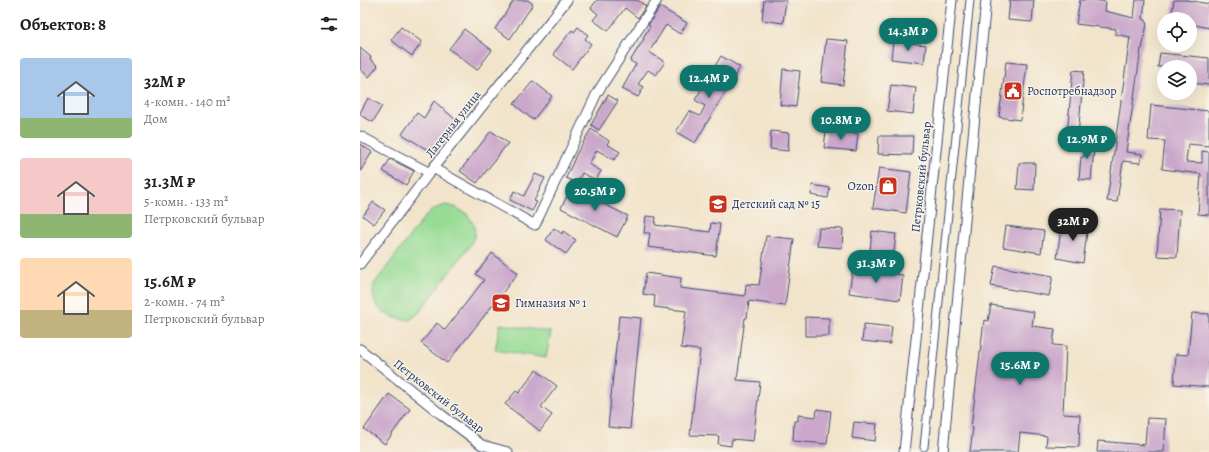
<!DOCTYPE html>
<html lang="ru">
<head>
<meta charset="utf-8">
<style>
  body { margin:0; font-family:Alegreya,serif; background:#f6f6f6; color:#202124; height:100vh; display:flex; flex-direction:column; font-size:15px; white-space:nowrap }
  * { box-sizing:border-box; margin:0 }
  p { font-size:13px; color:#757577 }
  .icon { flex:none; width:22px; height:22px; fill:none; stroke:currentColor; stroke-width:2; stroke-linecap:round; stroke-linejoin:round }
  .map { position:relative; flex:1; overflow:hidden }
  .side { display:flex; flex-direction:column; background:#fff; width:360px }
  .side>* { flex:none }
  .tools { position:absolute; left:797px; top:12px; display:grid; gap:8px }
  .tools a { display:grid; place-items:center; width:40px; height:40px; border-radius:50%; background:#fff; box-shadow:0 4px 16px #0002; font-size:20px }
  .price { position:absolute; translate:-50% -34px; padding:0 9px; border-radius:14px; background:#0f766e; color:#fff; font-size:13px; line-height:26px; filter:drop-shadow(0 1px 2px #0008) }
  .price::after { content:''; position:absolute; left:50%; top:24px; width:12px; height:9px; margin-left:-6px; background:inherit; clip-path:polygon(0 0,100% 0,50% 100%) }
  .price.active { background:#222; color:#fff }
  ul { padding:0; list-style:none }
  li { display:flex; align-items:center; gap:12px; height:100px; padding:0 20px }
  li span { display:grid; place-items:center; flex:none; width:112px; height:80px; border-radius:4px; color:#555 }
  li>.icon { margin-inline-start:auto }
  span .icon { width:48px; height:48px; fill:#fffc; stroke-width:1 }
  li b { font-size:17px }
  h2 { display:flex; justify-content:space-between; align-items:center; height:48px; padding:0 20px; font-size:17px }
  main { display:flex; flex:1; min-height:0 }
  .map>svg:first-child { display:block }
  .green { fill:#97dc95; stroke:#59867a }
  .building { fill:#caa7cb }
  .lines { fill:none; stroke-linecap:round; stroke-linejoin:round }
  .pedestrian-casing { stroke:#3b4a6e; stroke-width:9 }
  .minor-casing { stroke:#3b4a6e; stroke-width:11 }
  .pedestrian { stroke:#fff; stroke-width:7 }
  .minor { stroke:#fff; stroke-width:9 }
  .labels { text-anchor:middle; stroke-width:3; stroke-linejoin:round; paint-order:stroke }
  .poi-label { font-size:12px; fill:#1b2f5e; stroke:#f7f3e8; text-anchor:start }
  .street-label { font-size:12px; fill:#1b2f5e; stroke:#f7f3e8 }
</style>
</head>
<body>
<main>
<section class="side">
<h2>Объектов: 8<svg class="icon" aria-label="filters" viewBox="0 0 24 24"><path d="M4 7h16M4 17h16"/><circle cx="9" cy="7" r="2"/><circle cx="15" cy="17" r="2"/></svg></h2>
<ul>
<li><span style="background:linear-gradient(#a9c7e8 75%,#8fb573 0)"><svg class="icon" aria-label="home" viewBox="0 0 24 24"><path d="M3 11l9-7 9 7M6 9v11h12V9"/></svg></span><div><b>32M ₽</b><p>4-комн. · 140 m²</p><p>Дом</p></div></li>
<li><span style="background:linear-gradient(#f6c9c9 70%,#8fb573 0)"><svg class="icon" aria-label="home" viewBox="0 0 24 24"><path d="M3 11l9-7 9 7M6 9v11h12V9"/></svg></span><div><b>31.3M ₽</b><p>5-комн. · 133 m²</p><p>Петрковский бульвар</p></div></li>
<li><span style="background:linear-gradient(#ffd9b3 65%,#c2b280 0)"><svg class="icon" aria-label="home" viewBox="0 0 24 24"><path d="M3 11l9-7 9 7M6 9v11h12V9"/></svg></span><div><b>15.6M ₽</b><p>2-комн. · 74 m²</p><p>Петрковский бульвар</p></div></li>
</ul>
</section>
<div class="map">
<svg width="849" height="452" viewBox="0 0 849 452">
  <rect width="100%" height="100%" fill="#f7f3e8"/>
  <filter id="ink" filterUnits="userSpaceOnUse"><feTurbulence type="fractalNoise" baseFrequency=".025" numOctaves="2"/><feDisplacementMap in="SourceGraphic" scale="8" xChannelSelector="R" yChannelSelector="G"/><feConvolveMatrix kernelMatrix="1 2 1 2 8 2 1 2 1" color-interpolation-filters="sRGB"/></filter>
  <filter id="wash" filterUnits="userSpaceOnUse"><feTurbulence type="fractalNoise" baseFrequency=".012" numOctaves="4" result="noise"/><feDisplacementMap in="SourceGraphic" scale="16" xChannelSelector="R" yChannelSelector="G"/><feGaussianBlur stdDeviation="0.9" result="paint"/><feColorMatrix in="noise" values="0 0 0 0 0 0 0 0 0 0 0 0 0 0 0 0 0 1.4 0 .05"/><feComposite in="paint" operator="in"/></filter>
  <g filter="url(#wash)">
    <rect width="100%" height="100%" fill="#f2e4cb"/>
    <!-- green -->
    <path class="green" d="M85 205 95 207 107 214 114 225 115 235 111 244 59 313 50 320C34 319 14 313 13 293 13 290 14 287 14 284L66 215 74 209Z
      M140 324 191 332 186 358 135 350Z"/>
    <g id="blocks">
      <!-- building -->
      <path class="building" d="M154 0H168L173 4 150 39 135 29Z
        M237 0H277L286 6 278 18 265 8 248 31 233 20 238 14 231 8Z
        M404 0H426L423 23 402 20Z
        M650 0H674L672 22 648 20Z
        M720 0H734L746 2 745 11 774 18 776 0H785L783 19 786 20V23L787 24 782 49H781L766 152 782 154 780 163 763 161 757 202 747 201 770 37 755 34 756 29 716 24Z
        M814 0H827L849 4V28L830 24V19H811Z
        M300 7 327 23 320 34 306 25 289 52 305 62 296 75 288 70 278 84 284 87 278 97 262 89 276 64 270 61 284 39 283 38 290 26 288 25Z
        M41 27 62 42 52 56 31 40Z
        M218 27 228 35 225 39 231 44 212 69 193 54 212 30 214 32Z
        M104 29 132 50 117 70 89 49Z
        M466 39 488 41 483 85 461 82Z
        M533 41 566 45 564 63 531 59Z
        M0 48 11 57 10 59 18 66 9 77 0 69Z
        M800 53 849 58V85L830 83V67H798Z
        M361 56 380 67 335 143 316 132 329 111 340 116 345 106 335 100Z
        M646 62 667 64 660 120 639 117Z
        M423 69 440 71 436 107 420 105Z
        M713 70 724 71 718 135 707 134Z
        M173 81 192 96 173 120 154 104Z
        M531 85 556 88 553 114 527 111Z
        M248 95 258 101 239 130 231 125Z
        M8 98 22 106 13 122 0 115V113Z
        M74 101 96 120 77 145 74 148 66 149 42 134 57 113 64 118Z
        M791 105 849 111V146L828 144 826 162 842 163V151L849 152V215L838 214 841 174 802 169 805 141 788 140Z
        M231 129 249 141 247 144 260 152 254 160 237 150 229 164 241 171 236 180 222 173 217 183 206 178 217 153Z
        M131 131 148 143 117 183 100 171Z
        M411 131 429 133 428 151 410 149Z
        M466 131 498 134 496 151 464 148Z
        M519 136H553L552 155 518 154Z
        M726 138 735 139 731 180 719 179 721 157H724Z
        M0 144 12 152 0 172Z
        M30 159 54 171 46 185 23 171Z
        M659 163H675L674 190 657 189Z
        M519 168 551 172 546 213 513 208Z
        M175 174 185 178 174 201 177 202 172 211 150 200 154 191 164 196Z
        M452 185 470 188 468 198 451 195Z
        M211 188 268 216 257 237 201 208Z
        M13 202 25 210 14 224 3 216Z
        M800 209 820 210 817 257 797 256Z
        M286 216 296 217 295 225 350 232 351 223 360 224 356 256 288 247 290 233H284Z
        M702 221 728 224 723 263 697 258Z
        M646 226 684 231 681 253 643 247Z
        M194 228 202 234 203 231 216 240 206 254 186 240Z
        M459 228 483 229 482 248 457 246Z
        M512 231 536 234 534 252 510 250Z
        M406 236 434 239 425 306 389 301 387 318H385L377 380 400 382 393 441 372 439 371 446 358 444 359 436 330 435 340 350 321 348 326 311 294 307 295 296 283 294 286 273 321 278 320 288 385 296 386 284 399 285Z
        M132 253 158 273 87 363 61 343 77 323 85 330 124 280 116 274Z
        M635 266 693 276 689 296 631 286Z
        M493 268 543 275 540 300 489 293Z
        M631 305 674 312 672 326 695 329 693 345 706 346 703 414 720 415 719 447 686 446 687 436 660 433 658 452H610L613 428H611L624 320 628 321Z
        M832 313 849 314V387L814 384 816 354 828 355Z
        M259 316 281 318 270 429 248 427Z
        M445 317 469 318V336H445Z
        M504 324 532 327 530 344 502 341Z
        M176 370 197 386 181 407 192 415 180 431 145 404 156 391 159 393Z
        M29 394 50 409 25 444 4 429Z
        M457 409 471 411 467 444 433 441 434 421H438V415L456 417Z
        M787 418 806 419 804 452H737L738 441 785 445Z
        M494 422 517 424 515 441 492 438Z"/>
    </g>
  </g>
  <g filter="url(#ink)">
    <use href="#blocks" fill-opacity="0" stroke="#3b4a6e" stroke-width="1"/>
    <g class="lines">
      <!-- pedestrian casing -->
      <g class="pedestrian-casing">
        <path id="pedestrian" d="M564 447 610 0"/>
      </g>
      <!-- minor casing -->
      <g class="minor-casing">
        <path id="minor" d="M0 136 70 173
          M73 168 175 225 237 93 297 0
          M0 264 73 168 207 0
          M0 349 82 415 122 445 148 452
          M544 452 592 0
          M583 452 626 0"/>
      </g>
      <!-- pedestrian -->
      <use href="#pedestrian" class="pedestrian"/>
      <!-- minor -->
      <use href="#minor" class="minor"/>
    </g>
  </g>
  <!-- icons -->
  <defs>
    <g id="civic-square" transform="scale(1)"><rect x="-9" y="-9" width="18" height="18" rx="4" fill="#c8321e" stroke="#f7f3e8"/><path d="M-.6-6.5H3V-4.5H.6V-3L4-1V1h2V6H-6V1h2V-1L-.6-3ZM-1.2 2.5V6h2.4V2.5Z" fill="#fff"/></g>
    <g id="shop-square" transform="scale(1)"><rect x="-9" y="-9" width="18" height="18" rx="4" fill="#c8321e" stroke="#f7f3e8"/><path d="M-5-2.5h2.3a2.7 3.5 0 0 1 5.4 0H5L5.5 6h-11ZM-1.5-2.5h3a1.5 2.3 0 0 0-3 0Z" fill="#fff"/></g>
    <g id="school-square" transform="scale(1)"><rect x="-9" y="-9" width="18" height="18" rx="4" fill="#c8321e" stroke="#f7f3e8"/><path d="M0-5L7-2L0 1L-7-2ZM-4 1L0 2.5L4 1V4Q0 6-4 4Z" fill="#fff"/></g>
  </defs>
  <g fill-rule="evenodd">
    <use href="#civic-square" x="653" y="91"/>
    <use href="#shop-square" x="528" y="186"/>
    <use href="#school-square" x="358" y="204"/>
    <use href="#school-square" x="141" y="303"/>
  </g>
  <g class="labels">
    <!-- poi labels -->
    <g class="poi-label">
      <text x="667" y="95">Роспотребнадзор</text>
      <text x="514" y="190" text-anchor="end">Ozon</text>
      <text x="372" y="208">Детский сад № 15</text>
      <text x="155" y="307">Гимназия № 1</text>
    </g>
    <!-- street labels -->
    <g class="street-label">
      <text transform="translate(93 124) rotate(-52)" y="4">Лагерная улица</text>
      <text transform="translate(561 177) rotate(-84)" y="4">Петрковский бульвар</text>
      <text transform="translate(79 396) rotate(38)" y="4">Петрковский бульвар</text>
    </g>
  </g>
</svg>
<div class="tools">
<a><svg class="icon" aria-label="locate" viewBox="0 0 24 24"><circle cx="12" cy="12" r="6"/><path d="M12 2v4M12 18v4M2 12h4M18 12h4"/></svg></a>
<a><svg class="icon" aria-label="layers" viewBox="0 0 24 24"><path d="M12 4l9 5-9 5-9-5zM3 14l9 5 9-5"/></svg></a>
</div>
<b class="price" style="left:548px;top:52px">14.3M ₽</b>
<b class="price" style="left:349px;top:99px">12.4M ₽</b>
<b class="price" style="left:481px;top:141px">10.8M ₽</b>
<b class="price" style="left:727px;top:160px">12.9M ₽</b>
<b class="price" style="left:235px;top:212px">20.5M ₽</b>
<b class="price active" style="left:713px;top:242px">32M ₽</b>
<b class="price" style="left:516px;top:284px">31.3M ₽</b>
<b class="price" style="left:660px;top:386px">15.6M ₽</b>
</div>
</main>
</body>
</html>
